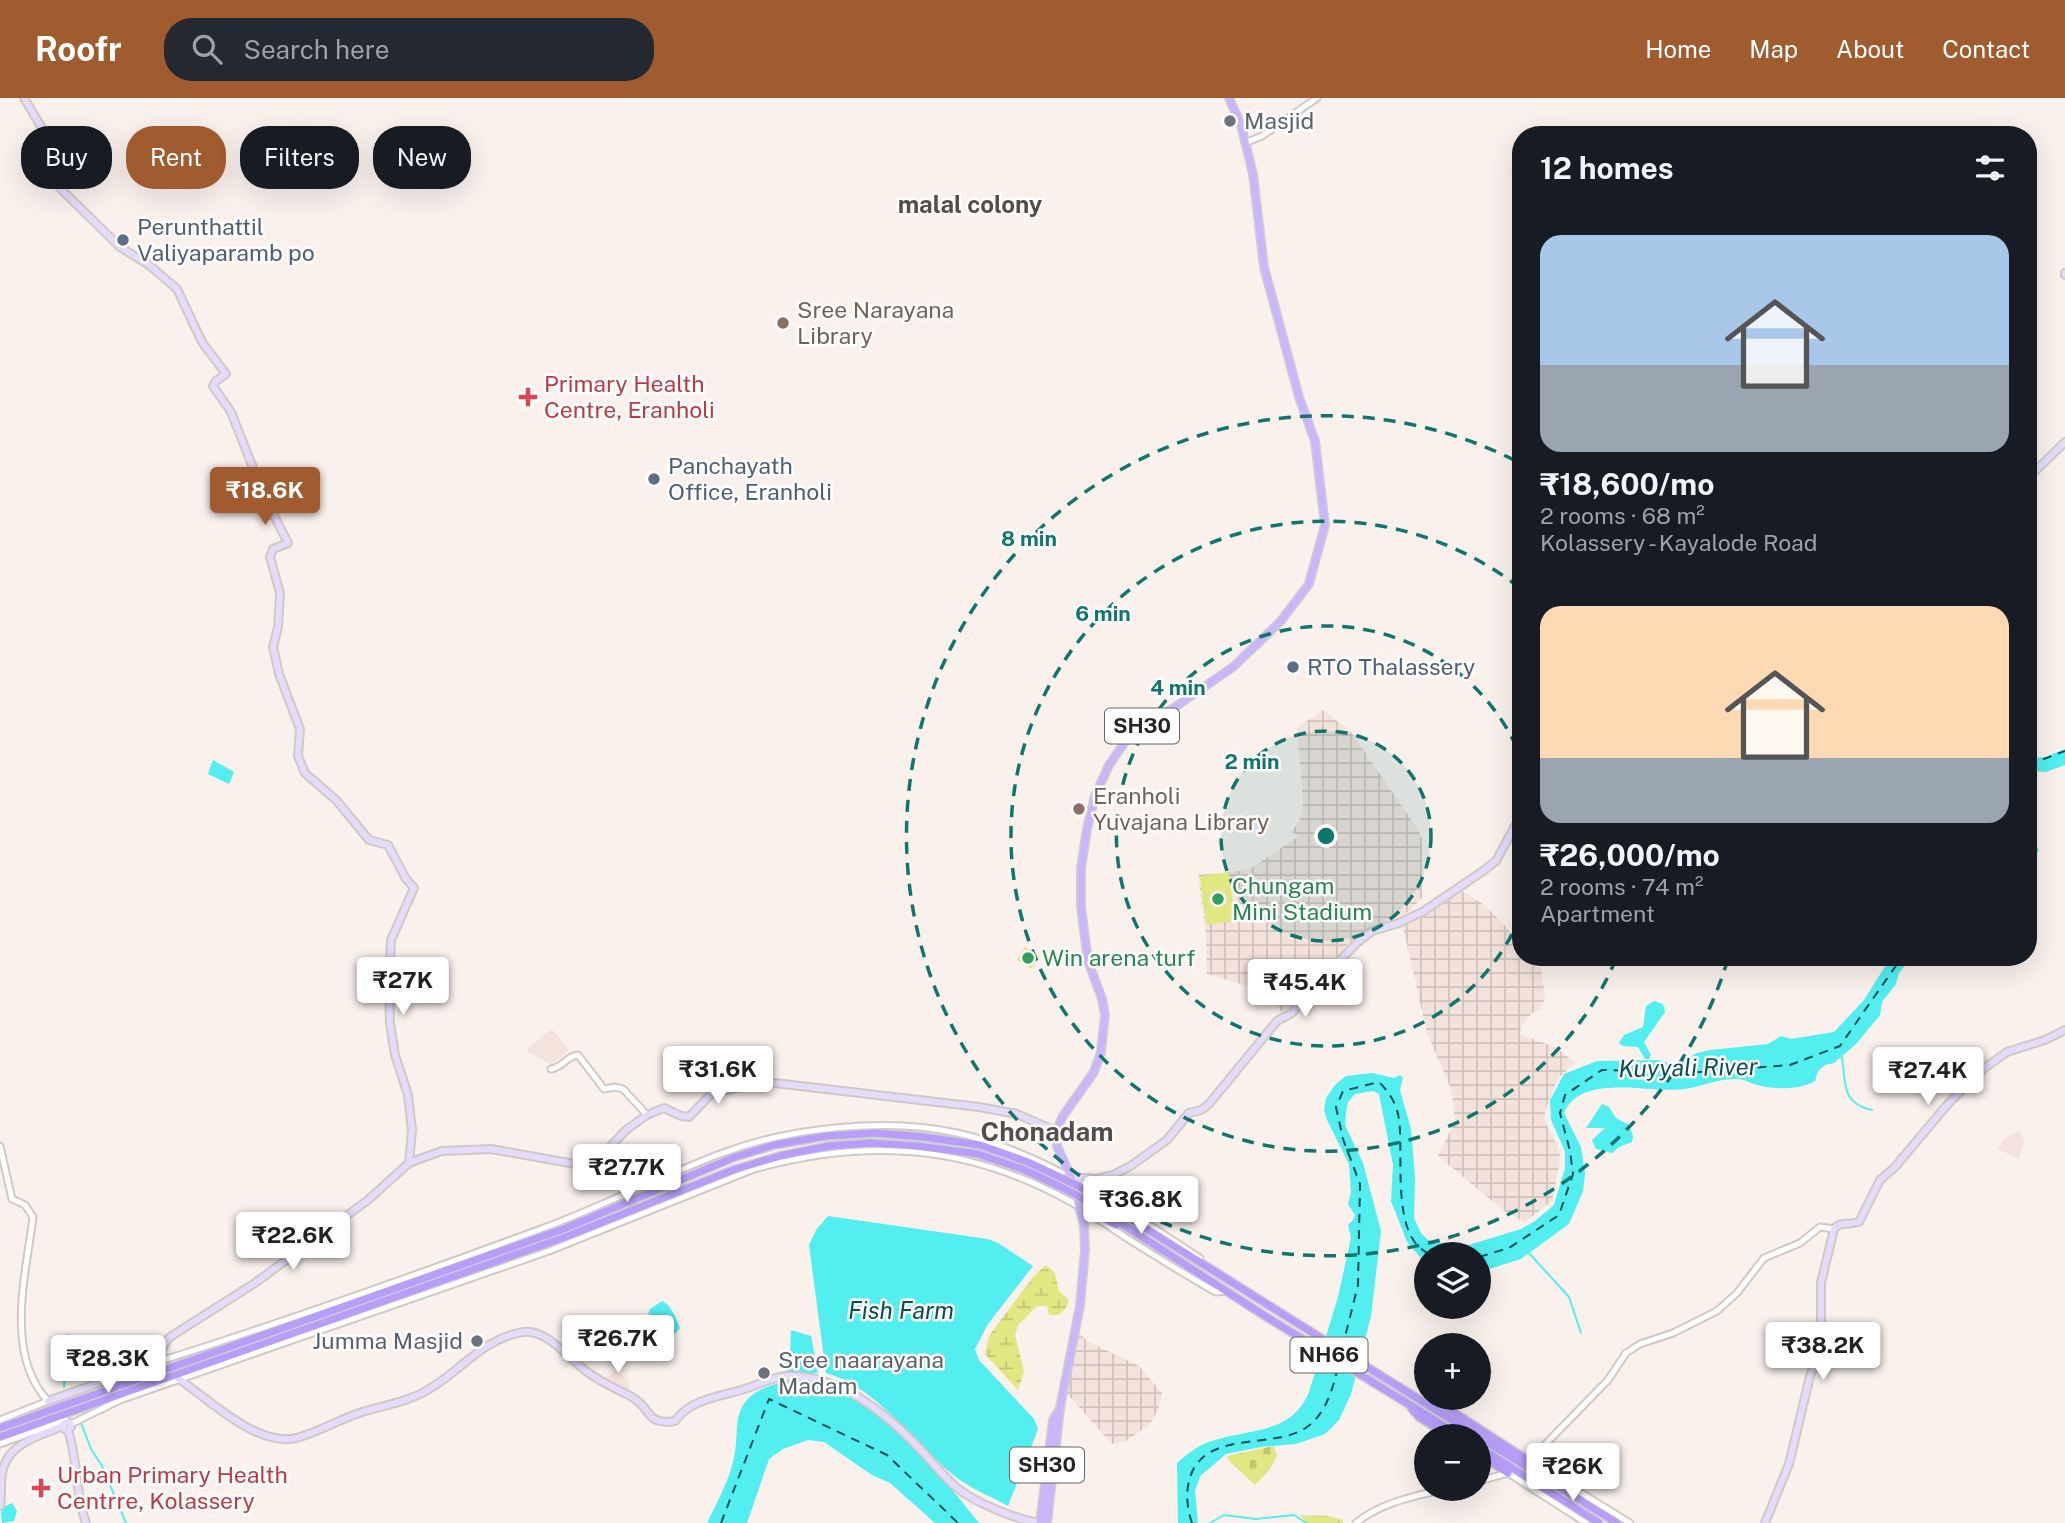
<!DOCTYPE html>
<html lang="en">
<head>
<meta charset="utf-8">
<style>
  body { margin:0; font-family:"Public Sans",sans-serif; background:#242831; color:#f1f3f6; height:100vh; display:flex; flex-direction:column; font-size:26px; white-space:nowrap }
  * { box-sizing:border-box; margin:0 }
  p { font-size:23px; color:#9ea1a6 }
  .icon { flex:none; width:38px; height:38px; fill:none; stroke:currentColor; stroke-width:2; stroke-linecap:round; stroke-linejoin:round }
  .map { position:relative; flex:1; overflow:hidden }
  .panel { position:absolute; left:1512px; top:28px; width:525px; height:840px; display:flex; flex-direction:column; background:#171b24; border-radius:28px; box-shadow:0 7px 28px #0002 }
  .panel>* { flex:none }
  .banner { position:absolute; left:21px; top:28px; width:665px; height:63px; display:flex; gap:14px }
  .buttons { position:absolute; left:1414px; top:1144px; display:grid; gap:14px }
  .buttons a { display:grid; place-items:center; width:77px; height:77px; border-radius:50%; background:#171b24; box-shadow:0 7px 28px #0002; font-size:35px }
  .price { position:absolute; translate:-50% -60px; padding:0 16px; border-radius:7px; background:#fff; color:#222; font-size:23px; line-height:46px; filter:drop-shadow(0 2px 4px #0008) }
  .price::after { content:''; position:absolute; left:50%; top:42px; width:21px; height:16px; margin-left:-10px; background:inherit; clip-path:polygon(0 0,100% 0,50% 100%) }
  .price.active { background:#a05b2e; color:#fff }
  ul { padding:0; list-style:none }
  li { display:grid; align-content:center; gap:14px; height:371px; padding:0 28px }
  li span { display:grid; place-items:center; height:217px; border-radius:21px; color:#555 }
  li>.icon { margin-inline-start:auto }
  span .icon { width:126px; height:126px; fill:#fffc; stroke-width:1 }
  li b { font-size:30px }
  h2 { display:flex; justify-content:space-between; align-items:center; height:84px; padding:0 28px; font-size:30px }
  .tag { padding:0 24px; border-radius:28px; background:#171b24; box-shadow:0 7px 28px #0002; font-size:24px; line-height:63px }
  .tag.active { background:#a05b2e; color:#fff }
  header { display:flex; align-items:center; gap:42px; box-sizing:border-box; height:98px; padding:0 35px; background:#a05b2e; color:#fff }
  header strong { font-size:33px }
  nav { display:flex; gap:38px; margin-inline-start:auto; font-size:24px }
  .search { width:490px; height:63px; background:#242831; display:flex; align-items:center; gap:18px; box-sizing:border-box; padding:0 24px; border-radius:28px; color:#9ea1a6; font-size:26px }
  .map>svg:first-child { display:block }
  .built { fill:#f4e2dc }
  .industrial { fill:url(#industrial-grid) }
  .green { fill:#e0e783 }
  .wetland { fill:url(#wetland-marsh) }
  .cemetery { fill:url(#cemetery-stones) }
  .water { fill:#52eef0 }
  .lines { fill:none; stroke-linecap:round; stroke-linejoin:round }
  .stream { stroke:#52eef0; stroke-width:2 }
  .ferry { stroke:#084f50; stroke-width:2; stroke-dasharray:9 7; stroke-linecap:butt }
  .tertiary-casing { stroke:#d2c9c5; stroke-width:9 }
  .secondary-casing { stroke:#d2c9c5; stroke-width:10 }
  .primary-casing { stroke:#cfcfce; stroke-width:10 }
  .trunk-casing { stroke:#cfcfce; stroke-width:10 }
  .tertiary { stroke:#fff; stroke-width:5 }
  .secondary { stroke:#e4dbfd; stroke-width:6 }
  .primary { stroke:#cab6fb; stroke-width:7 }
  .trunk { stroke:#b89efa; stroke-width:7 }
  .trunk-bridge-casing { stroke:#cfcfce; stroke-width:10; stroke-linecap:butt }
  .trunk-bridge { stroke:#b89efa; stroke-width:7 }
  .ring { fill:none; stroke:#0f766e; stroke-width:3.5; stroke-dasharray:12 9 }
  .worship-dot { fill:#6b7280; stroke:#fff; stroke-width:2.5 }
  .service-dot { fill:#5c6f8a; stroke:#fff; stroke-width:2.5 }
  .education-dot { fill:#8d6e63; stroke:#fff; stroke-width:2.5 }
  .health-dot { fill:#e0444e; stroke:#fff; stroke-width:2.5 }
  .leisure-dot { fill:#2e9e5b; stroke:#fff; stroke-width:2.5 }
  .labels { text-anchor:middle; stroke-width:5; stroke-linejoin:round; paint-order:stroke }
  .shield { fill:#fff; stroke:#676564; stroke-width:2 }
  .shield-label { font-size:21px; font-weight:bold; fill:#262322 }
  .worship-label { font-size:23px; fill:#5b616d; stroke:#fff; text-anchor:start }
  .service-label { font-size:23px; fill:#4e5e75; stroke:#fff; text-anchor:start }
  .education-label { font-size:23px; fill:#785e54; stroke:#fff; text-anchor:start }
  .health-label { font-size:23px; fill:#be3a42; stroke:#fff; text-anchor:start }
  .leisure-label { font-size:23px; fill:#27864d; stroke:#fff; text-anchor:start }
  .neighbourhood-label { font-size:24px; font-weight:bold; fill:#544d4a; stroke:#fff }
  .water-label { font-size:24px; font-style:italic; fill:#084f50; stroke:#fff }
  .quarter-label { font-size:26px; font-weight:bold; fill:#544d4a; stroke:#fff }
  .centre { fill:#0f766e; stroke:#fff; stroke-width:3.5 }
  .ring-label { font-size:21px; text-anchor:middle; font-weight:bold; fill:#0f766e; stroke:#fff; stroke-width:5; stroke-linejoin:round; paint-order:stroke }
</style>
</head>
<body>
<header>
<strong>Roofr</strong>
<div class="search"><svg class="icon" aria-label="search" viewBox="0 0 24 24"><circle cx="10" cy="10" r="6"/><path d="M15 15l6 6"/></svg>Search here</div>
<nav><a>Home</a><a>Map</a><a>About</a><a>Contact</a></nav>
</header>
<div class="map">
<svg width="2065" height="1425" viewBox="0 0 2065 1425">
  <defs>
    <pattern id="industrial-grid" width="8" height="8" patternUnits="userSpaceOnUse" patternTransform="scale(1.75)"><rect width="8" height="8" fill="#f4e2dc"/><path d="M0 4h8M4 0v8" fill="none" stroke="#d1c2bc"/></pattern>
    <pattern id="wetland-marsh" width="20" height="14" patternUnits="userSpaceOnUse" patternTransform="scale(1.75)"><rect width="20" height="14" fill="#e0e783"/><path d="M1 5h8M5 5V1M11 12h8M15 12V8" fill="none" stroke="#c0c671"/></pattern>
    <pattern id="cemetery-stones" width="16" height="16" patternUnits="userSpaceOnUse" patternTransform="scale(1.75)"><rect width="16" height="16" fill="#e0e783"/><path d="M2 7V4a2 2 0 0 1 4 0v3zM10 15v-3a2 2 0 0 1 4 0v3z" fill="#c0c671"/></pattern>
  </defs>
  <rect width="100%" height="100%" fill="#faf1ed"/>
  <!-- built -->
  <path class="built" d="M552 931 569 952 551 967 526 952Z
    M2020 1032 2024 1044 2019 1061 1998 1051 2004 1041Z
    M616 1271 628 1282 630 1295 606 1280Z"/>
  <!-- industrial -->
  <path class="industrial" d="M1323 612 1351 634 1419 733 1422 742V800L1408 814 1370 830 1347 847 1284 917 1269 897 1257 891 1207 876 1206 836 1198 777 1240 773 1253 769 1299 738 1292 734 1300 721 1303 704 1297 630Z
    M1462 793 1483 806 1502 824 1518 844 1521 849V859H1526L1534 868 1541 870 1545 900 1541 911 1531 916 1521 928 1520 936 1557 950 1575 965 1558 980 1546 1010 1544 1021 1559 1052 1560 1062 1552 1103 1525 1124 1504 1113 1438 1058 1455 1023 1453 1002 1451 991 1427 935 1403 829 1427 817Z
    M1078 1233 1087 1243 1139 1268 1162 1295 1158 1312 1149 1327 1126 1343 1112 1346 1067 1296Z"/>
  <!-- green -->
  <path class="green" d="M1229 774 1235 823 1206 827 1200 778Z
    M1025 849 1039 858 1031 871 1017 862Z"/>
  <!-- wetland -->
  <path class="wetland" d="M1046 1167 1055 1175 1059 1193 1069 1202 1066 1210 1059 1217H1049L1047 1208H1037L1018 1227 1015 1237 1024 1273 1018 1292 985 1256 989 1238 1033 1179Z
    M1300 1417 1329 1418 1343 1422V1425H1306Z"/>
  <!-- cemetery -->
  <path class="cemetery" d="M1273 1348 1277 1357 1270 1371 1255 1387 1229 1363 1227 1358Z"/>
  <!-- water -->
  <path class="water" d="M2065 651V667L2046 674 2028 673V660L2045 659Z
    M213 662 234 674 229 686 208 676Z
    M2028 736 2039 752 2034 760 2028 763Z
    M1891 859H1912L1899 875 1896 886 1882 904 1880 917 1856 946 1834 965 1825 967 1818 973 1815 983C1802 991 1778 992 1762 988 1753 987 1746 981 1737 981 1719 980 1701 989 1684 991 1650 996 1581 974 1564 1015L1581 1049 1585 1076 1583 1093 1569 1126 1521 1161 1483 1173 1479 1174V1157H1426V1166L1407 1144 1391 1103 1393 1067 1379 996 1373 993 1355 996 1348 1004 1346 1014 1345 1027 1363 1065 1381 1133 1371 1218 1351 1296 1339 1322 1325 1336 1296 1346 1261 1349 1226 1356 1211 1369 1200 1378 1195 1393 1198 1425H1178L1177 1365C1186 1357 1197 1348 1209 1344 1247 1330 1291 1338 1309 1294L1338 1199 1351 1140 1348 1127 1353 1122 1355 1117 1348 1106 1351 1094 1349 1066 1327 1022 1324 1012 1326 1000 1335 987 1346 978 1372 975 1394 980 1400 977 1403 980 1400 992 1411 1031 1415 1079 1414 1120 1421 1135 1428 1142 1462 1149 1521 1131 1535 1123 1554 1107 1565 1070V1053L1551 1022 1550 1002 1564 976 1597 963 1659 962 1671 966 1681 964 1697 955 1710 952 1768 946 1781 938 1791 941 1834 934 1864 902Z
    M1654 903 1663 906 1665 914 1644 944 1651 957 1649 961H1645L1638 949 1623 948 1619 945 1624 937 1643 929 1646 908Z
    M1602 1006 1609 1009 1616 1020 1629 1027 1633 1038 1632 1044 1619 1049 1612 1055 1596 1051 1592 1042 1605 1030H1586Z
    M828 1118 988 1141 998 1145 1033 1168 988 1226 975 1251 979 1262 1034 1321 1038 1331 1008 1408C990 1398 967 1389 952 1376 914 1344 875 1288 826 1275L809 1147 816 1132Z
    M662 1203C670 1206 677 1221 680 1230L675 1236H663L659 1233 657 1218 648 1216 650 1211Z
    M791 1232 811 1238 818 1275H784L790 1258Z
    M798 1281C808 1283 819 1285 829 1288 884 1307 944 1380 979 1425H935L890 1385 872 1377 824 1344 808 1342 783 1351 769 1361 747 1425H707C717 1404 730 1381 734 1359 737 1346 736 1333 738 1320 745 1291 772 1286 798 1281Z
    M12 1405 17 1413 14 1423 2 1425 1 1414 5 1408Z"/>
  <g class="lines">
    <!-- stream -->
    <path class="stream" d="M1842 959C1846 986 1841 1005 1872 1012
      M1529 1155 1569 1199 1581 1235
      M64 1289 65 1274 73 1258 69 1237
      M81 1325 91 1351 102 1368 126 1425
      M1210 1425 1224 1417 1256 1421 1294 1417 1306 1425"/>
    <!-- ferry -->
    <path class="ferry" d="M2028 667 2065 653
      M1479 1159 1509 1150 1559 1117 1573 1076 1570 1053 1560 1015 1565 997 1602 972 1700 974 1790 967 1840 948 1902 859
      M1342 1251 1358 1187 1360 1086 1343 1041 1336 1009 1343 993 1379 984C1388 993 1395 1003 1398 1016 1406 1051 1387 1144 1433 1157
      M721 1425 769 1301 887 1357 958 1425
      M1192 1425C1186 1408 1185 1388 1193 1372 1213 1333 1276 1351 1307 1329 1326 1316 1334 1288 1338 1267"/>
    <!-- tertiary casing -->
    <g class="tertiary-casing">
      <path id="tertiary" d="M1245 45 1262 38 1317 0
        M551 971C562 970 568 957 578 957L604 991 615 989 623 991 647 1017
        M0 1048 12 1101 25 1107 33 1119C26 1176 4 1256 48 1303L0 1322
        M157 1264C289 1223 419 1176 549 1128 607 1106 662 1078 720 1056 787 1030 887 1019 957 1035 1047 1055 1124 1111 1200 1160
        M71 1326 120 1302 549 1153 754 1071C867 1040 967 1046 1071 1104 1089 1114 1107 1127 1125 1139 1152 1156 1179 1173 1207 1189L1216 1194 1226 1193
        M0 1346 66 1322
        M1508 1375 1586 1425
        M1479 1383 1508 1375
        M1356 1425C1380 1405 1415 1398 1445 1391
        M1630 1425 1529 1363 1608 1282 1626 1255 1640 1246 1673 1235 1717 1213 1737 1195 1764 1160 1800 1145 1820 1129 1834 1131"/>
    </g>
    <!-- secondary casing -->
    <g class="secondary-casing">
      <path id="secondary" d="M24 0 67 72 68 76 58 84 60 90 120 149 149 167 177 191 202 244 226 276 216 283 213 288 231 314 265 400 288 445 273 451 270 459 280 495 278 529 273 549 279 576 300 631 298 658 305 675 337 703 369 742 388 747 406 781 414 790 391 842 389 884 390 925 395 957 408 997 412 1032 409 1065
        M2065 175V177
        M2028 380 2065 344
        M1071 1079 1097 1081 1115 1076 1129 1069 1167 1042 1189 1015 1201 1012 1209 1006 1277 923 1292 915 1311 891 1358 844 1372 833 1399 825 1424 813 1483 773 1496 763 1521 717
        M179 1281C211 1303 260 1352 300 1339 320 1333 339 1322 359 1315 384 1307 411 1304 434 1288 464 1269 486 1239 524 1234 547 1231 569 1261 586 1273 600 1284 617 1291 632 1299 652 1310 645 1328 675 1323 690 1302 717 1299 741 1292 756 1288 771 1279 787 1278 839 1276 885 1314 919 1350 931 1362 942 1377 956 1389 975 1405 1014 1420 1038 1425
        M48 1303 157 1264 165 1245 170 1239 255 1185 368 1102 409 1065 422 1060 442 1053 491 1051 586 1068 593 1067 626 1032 647 1017 664 1010 681 1018 689 1019 712 995 766 984 979 1009 1017 1016 1056 1033
        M63 1328a4 4 0 1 1 8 0a4 4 0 1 1-8 0Z
        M68 1332C78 1362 75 1395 86 1425
        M0 1408C2 1398 0 1387 2 1376 6 1345 40 1338 63 1328
        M1765 1425 1789 1366 1810 1278 1821 1250V1185L1834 1131C1840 1123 1850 1127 1859 1124L1880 1082 1895 1069 1947 1007 1983 971 2007 954 2045 942 2065 932"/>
    </g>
    <!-- primary casing -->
    <g class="primary-casing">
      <path id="primary" d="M1040 1425 1053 1322 1058 1314
        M1047 1425 1060 1310 1080 1208 1085 1152 1084 1127 1071 1079 1057 1048 1056 1033 1063 1018 1094 974 1101 954 1105 917 1102 901 1088 863 1081 809V770L1087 731 1095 698 1109 667 1127 641 1144 627 1172 611 1233 569 1280 524 1309 486 1325 427 1315 343 1299 299 1264 169 1253 76 1241 27 1229 0"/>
    </g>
    <!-- trunk casing -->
    <g class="trunk-casing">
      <path id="trunk" d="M1080 1089 1479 1339
        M1083 1101 1265 1218 1462 1339
        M1091 1117 1099 1118 1116 1127
        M1434 1307 1447 1310 1529 1363
        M1412 1311 1419 1319 1451 1339
        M0 1330 566 1130 735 1059 774 1047 826 1038 875 1035 924 1039 980 1047 1028 1064 1062 1080
        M0 1339 568 1138 733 1072 780 1058 829 1048 871 1045 917 1048 978 1056 1025 1072 1063 1090
        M1479 1339 1617 1425
        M1479 1349 1599 1425
        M1479 1356 1508 1375"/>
    </g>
    <!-- tertiary -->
    <use href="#tertiary" class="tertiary"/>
    <!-- secondary -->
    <use href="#secondary" class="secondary"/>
    <!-- primary -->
    <use href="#primary" class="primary"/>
    <!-- trunk -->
    <use href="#trunk" class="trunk"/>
    <!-- trunk-bridge casing -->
    <g class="trunk-bridge-casing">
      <path id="trunk-bridge" d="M1062 1080 1080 1089
        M1063 1090 1083 1101"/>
    </g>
    <!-- trunk-bridge -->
    <use href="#trunk-bridge" class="trunk-bridge"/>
  </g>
  <!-- distance rings -->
  <circle cx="1326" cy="738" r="105" fill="#0f766e" fill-opacity=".12"/>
  <g class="ring">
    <circle cx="1326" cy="738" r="105"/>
    <path d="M1521 817A210 210 0 1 1 1521 659"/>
    <path d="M1616 861A315 315 0 1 1 1520 490"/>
    <path d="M1728 861A420 420 0 1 1 1520 365"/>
  </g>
  <!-- markers -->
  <g class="worship-dot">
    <circle cx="1230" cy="23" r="7"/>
    <circle cx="477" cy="1243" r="7"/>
    <circle cx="764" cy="1275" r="7"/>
  </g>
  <g class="service-dot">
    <circle cx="123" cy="142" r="7"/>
    <circle cx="654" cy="381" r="7"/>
    <circle cx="1293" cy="569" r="7"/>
  </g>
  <g class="education-dot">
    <circle cx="783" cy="225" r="7"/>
    <circle cx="1079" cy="711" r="7"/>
  </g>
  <g class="health-dot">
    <path d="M524.5 288.5h7v7h7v7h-7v7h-7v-7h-7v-7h7z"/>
    <path d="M37.5 1379.5h7v7h7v7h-7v7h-7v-7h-7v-7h7z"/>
  </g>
  <g class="leisure-dot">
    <circle cx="1218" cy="801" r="7"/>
    <circle cx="1028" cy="860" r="7"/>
  </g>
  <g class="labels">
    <!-- shield labels -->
    <g class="shield">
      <rect x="1105" y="610.5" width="74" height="35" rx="5"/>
      <rect x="1290.5" y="1239.5" width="77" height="35" rx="5"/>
      <rect x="1010" y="1349.5" width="74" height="35" rx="5"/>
    </g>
    <g class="shield-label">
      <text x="1142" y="635">SH30</text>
      <text x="1329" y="1264">NH66</text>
      <text x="1047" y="1374">SH30</text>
    </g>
    <!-- worship labels -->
    <g class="worship-label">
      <text x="1244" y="31">Masjid</text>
      <text x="463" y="1251" text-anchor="end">Jumma Masjid</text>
      <text x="778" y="1270">Sree naarayana<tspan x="778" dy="26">Madam</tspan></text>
    </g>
    <!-- service labels -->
    <g class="service-label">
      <text x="137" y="137">Perunthattil<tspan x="137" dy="26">Valiyaparamb po</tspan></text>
      <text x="668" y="376">Panchayath<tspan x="668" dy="26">Office, Eranholi</tspan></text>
      <text x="1307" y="577">RTO Thalassery</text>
    </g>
    <!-- education labels -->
    <g class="education-label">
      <text x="797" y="220">Sree Narayana<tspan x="797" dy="26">Library</tspan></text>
      <text x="1093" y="706">Eranholi<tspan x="1093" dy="26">Yuvajana Library</tspan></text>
    </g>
    <!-- health labels -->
    <g class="health-label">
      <text x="544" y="294">Primary Health<tspan x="544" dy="26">Centre, Eranholi</tspan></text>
      <text x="57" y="1385">Urban Primary Health<tspan x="57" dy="26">Centrre, Kolassery</tspan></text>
    </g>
    <!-- leisure labels -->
    <g class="leisure-label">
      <text x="1232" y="796">Chungam<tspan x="1232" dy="26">Mini Stadium</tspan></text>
      <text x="1042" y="868">Win arena turf</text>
    </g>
    <!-- neighbourhood labels -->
    <g class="neighbourhood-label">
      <text x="970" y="115">malal colony</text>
    </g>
    <!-- water labels -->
    <g class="water-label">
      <text transform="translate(1688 970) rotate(-1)" y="8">Kuyyali River</text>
      <text x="901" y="1221">Fish Farm</text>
    </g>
    <!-- quarter labels -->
    <g class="quarter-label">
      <text x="1047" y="1043">Chonadam</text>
    </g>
  </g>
  <circle cx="1326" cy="738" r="10" class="centre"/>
  <g class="ring-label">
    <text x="1029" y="448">8 min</text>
    <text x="1103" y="523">6 min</text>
    <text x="1178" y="597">4 min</text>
    <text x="1252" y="671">2 min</text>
  </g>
</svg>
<div class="buttons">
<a><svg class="icon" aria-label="layers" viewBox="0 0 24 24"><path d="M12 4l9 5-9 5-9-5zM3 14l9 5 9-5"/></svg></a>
<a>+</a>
<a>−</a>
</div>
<b class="price active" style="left:265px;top:429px">₹18.6K</b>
<b class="price" style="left:403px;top:919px">₹27K</b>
<b class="price" style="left:1305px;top:921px">₹45.4K</b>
<b class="price" style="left:718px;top:1008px">₹31.6K</b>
<b class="price" style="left:1928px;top:1009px">₹27.4K</b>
<b class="price" style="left:627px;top:1106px">₹27.7K</b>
<b class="price" style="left:1141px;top:1138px">₹36.8K</b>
<b class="price" style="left:293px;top:1174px">₹22.6K</b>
<b class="price" style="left:618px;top:1277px">₹26.7K</b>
<b class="price" style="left:1823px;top:1284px">₹38.2K</b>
<b class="price" style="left:108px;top:1297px">₹28.3K</b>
<b class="price" style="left:1573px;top:1405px">₹26K</b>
<div class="banner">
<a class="tag">Buy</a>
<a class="tag active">Rent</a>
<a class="tag">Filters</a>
<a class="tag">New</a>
</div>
<section class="panel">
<h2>12 homes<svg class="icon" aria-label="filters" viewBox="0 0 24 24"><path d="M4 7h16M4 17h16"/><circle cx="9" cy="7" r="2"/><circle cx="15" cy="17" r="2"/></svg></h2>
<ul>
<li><span style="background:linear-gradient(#a9c7e8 60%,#9aa5b1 0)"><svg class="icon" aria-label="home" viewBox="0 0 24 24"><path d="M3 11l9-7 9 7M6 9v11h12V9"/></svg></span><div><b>₹18,600/mo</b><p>2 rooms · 68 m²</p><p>Kolassery - Kayalode Road</p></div></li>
<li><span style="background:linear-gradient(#ffd9b3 70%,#9aa5b1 0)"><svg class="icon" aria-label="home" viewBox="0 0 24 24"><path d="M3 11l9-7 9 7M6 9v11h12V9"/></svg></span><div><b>₹26,000/mo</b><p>2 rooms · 74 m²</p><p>Apartment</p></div></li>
</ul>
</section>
</div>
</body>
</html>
